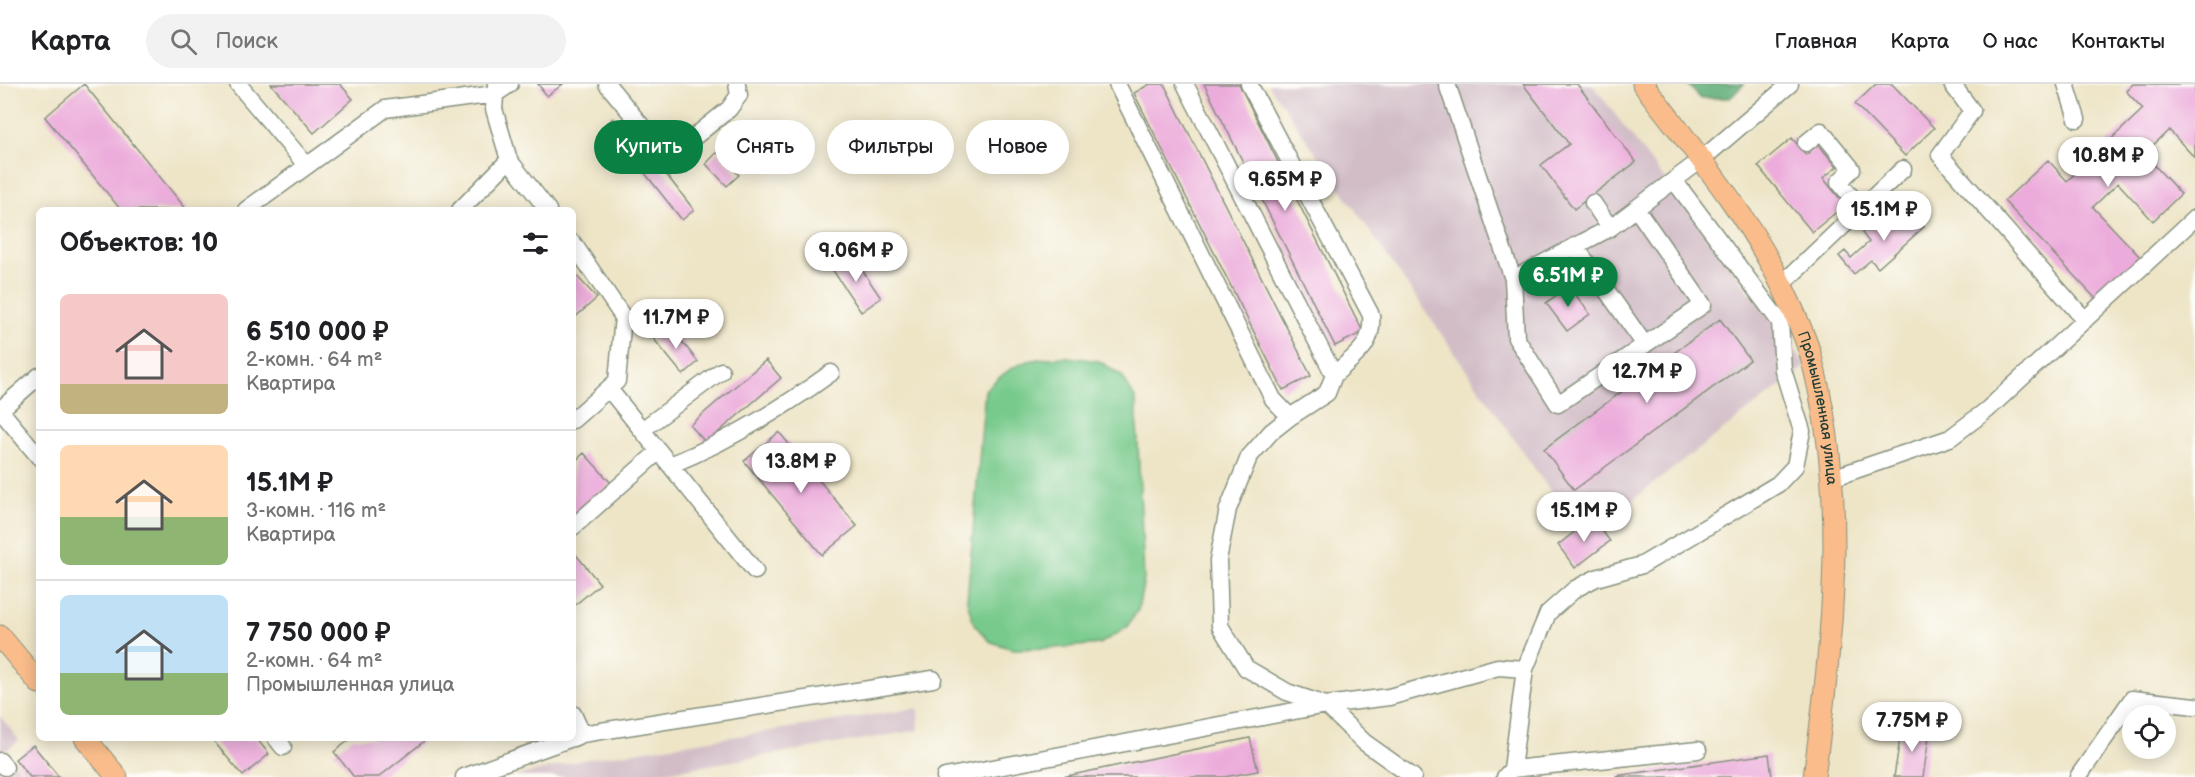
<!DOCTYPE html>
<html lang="ru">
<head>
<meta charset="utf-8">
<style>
  body { margin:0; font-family:"Balsamiq Sans",sans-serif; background:#f2f2f2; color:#202124; height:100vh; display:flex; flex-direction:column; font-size:22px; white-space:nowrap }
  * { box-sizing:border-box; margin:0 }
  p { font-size:20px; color:#757577 }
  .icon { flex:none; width:33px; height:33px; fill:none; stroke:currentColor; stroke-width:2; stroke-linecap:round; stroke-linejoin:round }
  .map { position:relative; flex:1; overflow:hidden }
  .panel { position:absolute; left:36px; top:123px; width:540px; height:534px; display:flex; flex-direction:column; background:#fff; border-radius:9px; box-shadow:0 3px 15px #0003 }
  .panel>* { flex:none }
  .banner { position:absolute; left:594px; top:36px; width:570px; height:54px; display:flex; gap:12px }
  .buttons { position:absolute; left:2122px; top:621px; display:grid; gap:12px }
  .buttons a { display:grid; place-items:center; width:54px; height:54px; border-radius:50%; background:#fff; box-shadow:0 3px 15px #0003; font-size:30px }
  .price { position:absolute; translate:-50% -51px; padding:0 14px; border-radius:21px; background:#fff; color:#222; font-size:20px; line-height:39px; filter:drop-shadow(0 2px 3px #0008) }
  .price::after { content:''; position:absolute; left:50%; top:36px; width:18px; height:14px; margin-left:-9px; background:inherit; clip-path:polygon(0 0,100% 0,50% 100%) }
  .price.current { background:#0b8043; color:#fff }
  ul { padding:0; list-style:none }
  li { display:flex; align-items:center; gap:18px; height:150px; padding:0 24px }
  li+li { border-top:2px solid #e0e0e0 }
  li span { display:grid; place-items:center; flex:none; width:168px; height:120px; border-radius:9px; color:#555 }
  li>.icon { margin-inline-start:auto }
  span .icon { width:72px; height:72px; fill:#fffc; stroke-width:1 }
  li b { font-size:26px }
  h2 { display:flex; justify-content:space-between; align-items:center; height:72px; padding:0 24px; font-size:26px }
  .tag { padding:0 21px; border-radius:27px; background:#fff; box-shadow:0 3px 15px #0003; font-size:21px; line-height:54px }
  .tag.current { background:#0b8043; color:#fff }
  header { display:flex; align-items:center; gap:36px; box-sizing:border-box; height:84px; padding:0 30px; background:#fff; border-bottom:2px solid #e0e0e0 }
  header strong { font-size:28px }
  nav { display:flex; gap:33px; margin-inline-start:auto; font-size:21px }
  .search { width:420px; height:54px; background:#f2f2f2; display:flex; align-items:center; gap:15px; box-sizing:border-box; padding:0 21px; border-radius:33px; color:#757577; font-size:22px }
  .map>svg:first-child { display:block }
  .industrial { fill:#d2bdc7 }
  .green { fill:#78ca8c; stroke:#4c8460; stroke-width:1.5 }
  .forest { fill:#62ae78; stroke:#407656; stroke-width:1.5 }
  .building { fill:#ecacdb }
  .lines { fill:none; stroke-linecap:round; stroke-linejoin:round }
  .minor-casing { stroke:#86917e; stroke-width:19 }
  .major-casing { stroke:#86917e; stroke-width:23 }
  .minor { stroke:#fff; stroke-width:16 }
  .major { stroke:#f9bc8a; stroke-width:21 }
  .labels { text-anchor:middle; stroke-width:4.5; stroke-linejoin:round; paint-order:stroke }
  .street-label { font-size:15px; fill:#1f3d34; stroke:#fdfcf7 }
</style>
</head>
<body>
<header>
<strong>Карта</strong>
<div class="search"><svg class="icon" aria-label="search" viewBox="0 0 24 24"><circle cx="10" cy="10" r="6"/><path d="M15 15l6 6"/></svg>Поиск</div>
<nav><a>Главная</a><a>Карта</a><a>О нас</a><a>Контакты</a></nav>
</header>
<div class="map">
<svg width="2195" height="693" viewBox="0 0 2195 693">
  <rect width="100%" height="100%" fill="#fdfcf7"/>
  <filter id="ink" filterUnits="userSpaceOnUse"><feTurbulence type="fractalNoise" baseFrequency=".0167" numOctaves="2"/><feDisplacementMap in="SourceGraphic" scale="12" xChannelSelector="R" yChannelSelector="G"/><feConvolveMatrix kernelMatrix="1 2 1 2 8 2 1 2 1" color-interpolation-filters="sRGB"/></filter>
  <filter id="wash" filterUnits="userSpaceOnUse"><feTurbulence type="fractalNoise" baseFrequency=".008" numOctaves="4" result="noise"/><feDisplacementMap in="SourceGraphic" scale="24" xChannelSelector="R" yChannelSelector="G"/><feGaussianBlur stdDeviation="1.35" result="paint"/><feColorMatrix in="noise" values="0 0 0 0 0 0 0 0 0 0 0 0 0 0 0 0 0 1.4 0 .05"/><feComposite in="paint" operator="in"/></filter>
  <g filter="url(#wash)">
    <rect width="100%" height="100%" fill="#eee5c7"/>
    <!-- industrial -->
    <path class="industrial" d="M1268 0H1592L1806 282 1604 438 1566 430Z
      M918 624 919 646 636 693H514L582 676Z
      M0 632 19 656 6 667 26 693H0Z"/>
    <!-- green -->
    <path class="green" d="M1067 273 1099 277 1122 292 1136 316 1144 495 1138 526 1126 544 1100 560 1054 564 1012 565 989 557 974 540 967 517 985 306C1015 278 1025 274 1067 273Z"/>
    <!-- forest -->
    <path class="forest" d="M1688 0H1744L1730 14H1699Z"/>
    <g id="blocks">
      <!-- building -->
      <path class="building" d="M84 0 187 126H121L45 33Z
        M271 0H340L353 15 314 49Z
        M538 0H563L547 12Z
        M1150 0H1164L1311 292 1283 306 1134 9Z
        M1204 0H1239L1363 248 1335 262Z
        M1523 0H1577L1636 78 1574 125 1541 81 1569 60Z
        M1876 0H1892L1934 44 1905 72 1855 20Z
        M2133 0H2195V74L2169 46 2144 70 2181 110 2153 137 2118 99 2093 123 2140 173 2096 215 2004 117 2048 76 2067 97 2143 25 2126 7Z
        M613 34 635 63 641 58 694 126 682 136 606 40Z
        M1792 54 1806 71 1818 60 1837 83 1823 94 1845 121 1812 148 1758 82Z
        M717 68 739 91 727 102 706 80Z
        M1912 129 1924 143 1878 184 1871 176 1854 190 1839 172 1845 167 1851 174 1869 158 1862 149 1874 139 1880 146 1899 130 1904 135Z
        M852 171 881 214 861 228 832 185Z
        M573 188 597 214 573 235Z
        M1569 202 1590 230 1567 247 1546 219Z
        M1720 235 1750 276 1574 406 1544 365Z
        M669 241 698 278 683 291 653 254Z
        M766 276 781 294 706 359 690 341Z
        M779 348 857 442 822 471 744 377Z
        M584 369 611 399 573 433V379Z
        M1592 434 1610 457 1575 484 1558 461Z
        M573 467 600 500 575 521 573 518Z
        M1902 642 1930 646 1923 693H1894Z
        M211 654H256L269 670 243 692Z
        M352 654H428L379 693H354L334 668Z
        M1250 654 1258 687 1224 693H1062Z
        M33 661 59 693H30L15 675Z
        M1769 670 1772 693H1616V692Z"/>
    </g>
  </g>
  <g filter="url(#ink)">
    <use href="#blocks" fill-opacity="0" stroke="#86917e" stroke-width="1.5"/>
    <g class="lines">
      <!-- minor casing -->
      <g class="minor-casing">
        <path id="minor" d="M238 0 307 82
          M607 0 664 69 673 70 729 25 739 11 737 0
          M1117 0 1273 315 1290 333
          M1185 0 1334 291 1327 309 1290 333 1271 348 1249 373 1228 425 1218 476 1220 542 1246 584 1287 608 1326 621 1364 658 1413 693
          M1249 0 1371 231C1374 262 1355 271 1334 291
          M1447 0 1513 195 1516 254 1558 320 1703 221 1636 124
          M1952 0 1972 27 1940 71 2085 236
          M2066 0 2077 35
          M1806 59 1821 47 1852 85 1839 98 1862 126
          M509 76 548 126
          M1593 119 1610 144
          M246 126 385 25 495 10 510 0
          M460 126 509 76 494 25 496 0
          M573 159 623 233 617 297 573 336
          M1575 162 1645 261
          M1513 195 1610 144 1701 76 1790 0
          M1781 201 1903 85
          M39 292 0 326 39 373
          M609 305 755 487
          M642 346 721 287
          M670 381C728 358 781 325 831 289
          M1832 394 1950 354 1987 326 2195 134
          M573 443 659 367
          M573 630 582 650
          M276 654 283 663
          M573 654 582 650 933 595
          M0 677 5 683
          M1512 685 1698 666
          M464 693 572 654
          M945 693 1326 621 1389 613 1498 583 1525 585
          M1505 693 1512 685 1525 585 1548 529 1575 505 1596 494 1642 481 1688 454 1778 400 1795 382 1802 347 1783 286 1780 238 1679 103
          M2078 693 2132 615 2195 622"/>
      </g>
      <!-- major casing -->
      <g class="major-casing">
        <g id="major">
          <path id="s1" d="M1643 0C1692 64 1747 129 1782 202 1792 223 1803 247 1810 269 1849 410 1833 550 1814 693"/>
          <path d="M0 552 39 599"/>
          <path d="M85 654 117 693"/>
        </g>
      </g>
      <!-- minor -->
      <use href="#minor" class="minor"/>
      <!-- major -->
      <use href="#major" class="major"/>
    </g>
  </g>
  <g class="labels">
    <!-- street labels -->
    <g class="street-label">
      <text dy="5" stroke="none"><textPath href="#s1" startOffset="374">Промышленная улица</textPath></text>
    </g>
  </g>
</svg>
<div class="buttons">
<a><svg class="icon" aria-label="locate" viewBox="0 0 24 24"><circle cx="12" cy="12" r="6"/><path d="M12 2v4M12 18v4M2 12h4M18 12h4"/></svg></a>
</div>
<b class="price" style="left:2108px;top:104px">10.8M ₽</b>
<b class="price" style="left:1285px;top:128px">9.65M ₽</b>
<b class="price" style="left:1884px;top:158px">15.1M ₽</b>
<b class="price" style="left:856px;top:199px">9.06M ₽</b>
<b class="price current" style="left:1568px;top:224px">6.51M ₽</b>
<b class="price" style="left:676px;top:266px">11.7M ₽</b>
<b class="price" style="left:1647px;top:320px">12.7M ₽</b>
<b class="price" style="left:801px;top:410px">13.8M ₽</b>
<b class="price" style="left:1584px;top:459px">15.1M ₽</b>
<b class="price" style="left:1912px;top:669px">7.75M ₽</b>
<div class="banner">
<a class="tag current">Купить</a>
<a class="tag">Снять</a>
<a class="tag">Фильтры</a>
<a class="tag">Новое</a>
</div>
<section class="panel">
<h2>Объектов: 10<svg class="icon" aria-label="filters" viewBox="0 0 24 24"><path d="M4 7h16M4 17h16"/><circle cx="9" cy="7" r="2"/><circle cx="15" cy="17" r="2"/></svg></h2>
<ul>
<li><span style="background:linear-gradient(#f6c9c9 75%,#c2b280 0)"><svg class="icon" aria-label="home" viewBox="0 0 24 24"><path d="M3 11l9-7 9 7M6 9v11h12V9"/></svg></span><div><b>6 510 000 ₽</b><p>2-комн. · 64 m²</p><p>Квартира</p></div></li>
<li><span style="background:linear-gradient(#ffd9b3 60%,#8fb573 0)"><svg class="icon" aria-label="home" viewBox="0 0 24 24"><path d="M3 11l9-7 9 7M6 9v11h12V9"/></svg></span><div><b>15.1M ₽</b><p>3-комн. · 116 m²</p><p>Квартира</p></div></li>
<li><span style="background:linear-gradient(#bfe0f5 65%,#8fb573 0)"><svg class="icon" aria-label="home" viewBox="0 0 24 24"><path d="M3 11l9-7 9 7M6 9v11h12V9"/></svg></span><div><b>7 750 000 ₽</b><p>2-комн. · 64 m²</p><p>Промышленная улица</p></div></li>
</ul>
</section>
</div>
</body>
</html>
